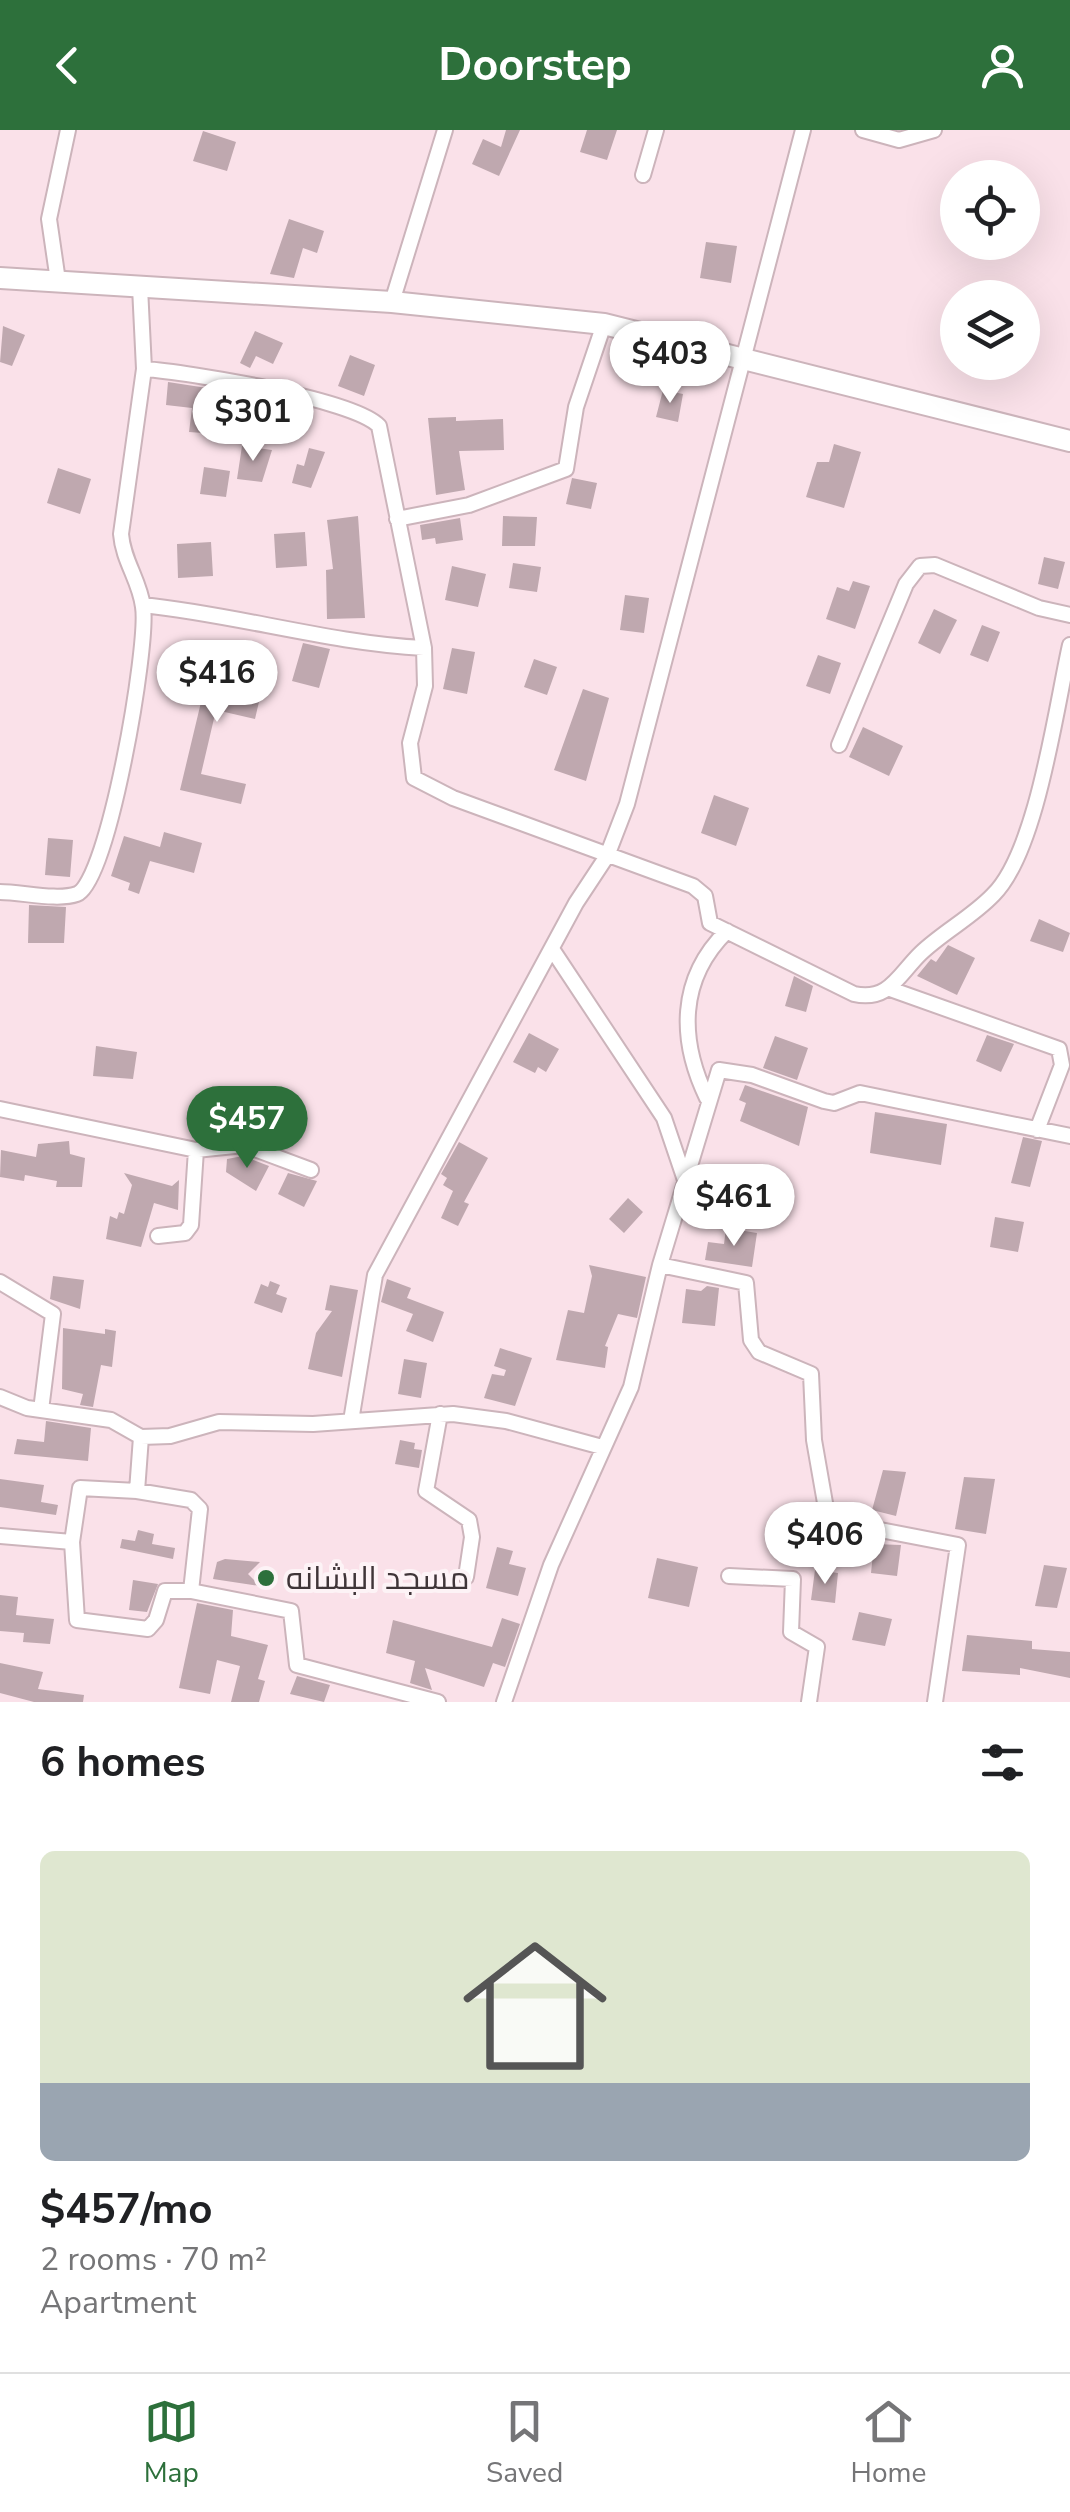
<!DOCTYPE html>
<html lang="en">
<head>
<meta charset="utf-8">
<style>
  body { margin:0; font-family:"Nunito Sans",Cairo,sans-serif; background:#f6f6f6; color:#202124; height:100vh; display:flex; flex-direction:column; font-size:38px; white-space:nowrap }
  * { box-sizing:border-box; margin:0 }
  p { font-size:32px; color:#757577 }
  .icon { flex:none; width:55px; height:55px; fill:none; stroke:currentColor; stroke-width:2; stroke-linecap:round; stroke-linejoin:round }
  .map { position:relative; height:1572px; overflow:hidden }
  .drawer { display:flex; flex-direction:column; background:#fff; flex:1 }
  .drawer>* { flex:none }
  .controls { position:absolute; left:940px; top:30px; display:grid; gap:20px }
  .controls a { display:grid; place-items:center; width:100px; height:100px; border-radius:50%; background:#fff; box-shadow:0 10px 40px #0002; font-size:50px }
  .price { position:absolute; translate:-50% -85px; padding:0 22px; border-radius:35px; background:#fff; color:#222; font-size:32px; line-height:65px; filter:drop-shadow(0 2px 5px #0008) }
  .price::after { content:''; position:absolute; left:50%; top:60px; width:30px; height:22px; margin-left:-15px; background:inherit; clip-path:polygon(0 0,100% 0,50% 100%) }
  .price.active { background:#2d703b; color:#fff }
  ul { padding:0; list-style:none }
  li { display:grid; align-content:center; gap:20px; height:530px; padding:0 40px }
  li+li { border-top:2px solid #e0e0e0 }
  li span { display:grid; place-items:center; height:310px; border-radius:15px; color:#555 }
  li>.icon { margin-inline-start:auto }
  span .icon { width:180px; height:180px; fill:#fffc; stroke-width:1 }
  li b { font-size:42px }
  h2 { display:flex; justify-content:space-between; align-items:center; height:120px; padding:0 40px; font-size:42px }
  header { display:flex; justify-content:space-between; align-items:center; height:130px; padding:0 40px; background:#2d703b; color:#fff; font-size:45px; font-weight:700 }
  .tabs { display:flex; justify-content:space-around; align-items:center; height:140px; border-top:2px solid #e0e0e0; background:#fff; font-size:28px; color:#757577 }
  .tabs a { display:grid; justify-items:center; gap:5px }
  .tabs .active { color:#2d703b }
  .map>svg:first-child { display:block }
  .building { fill:#bfa8af }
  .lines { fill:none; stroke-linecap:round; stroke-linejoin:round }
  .minor-casing { stroke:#ccb4bb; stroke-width:18 }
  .secondary-casing { stroke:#ccb4bb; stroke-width:24 }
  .minor { stroke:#fff; stroke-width:14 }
  .secondary { stroke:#fff; stroke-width:20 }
  .poi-dot { fill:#2d703b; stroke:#fdf3f6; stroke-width:4 }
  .labels { text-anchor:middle; stroke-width:8; stroke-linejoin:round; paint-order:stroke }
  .poi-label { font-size:32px; fill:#3f3538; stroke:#fdf3f6; text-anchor:start }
</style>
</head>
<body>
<header><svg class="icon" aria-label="back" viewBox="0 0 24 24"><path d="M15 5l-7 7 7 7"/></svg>Doorstep<svg class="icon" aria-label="person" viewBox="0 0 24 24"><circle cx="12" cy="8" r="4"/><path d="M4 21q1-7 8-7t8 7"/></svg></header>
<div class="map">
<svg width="1070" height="1572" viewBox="0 0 1070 1572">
  <rect width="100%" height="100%" fill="#fae1e9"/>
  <!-- building -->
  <path class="building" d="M506 0H520L499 46 472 34 483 9 501 17Z
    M587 0H617L607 30 580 22Z
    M203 1 236 12 227 41 193 31Z
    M289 89 324 101 317 123 303 118 294 148 270 144Z
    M706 112 737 116 731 153 700 148Z
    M3 196 25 205 12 236 0 232Z
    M255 201 283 213 273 234 256 226 250 238 240 233Z
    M350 225 375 235 364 266 338 256Z
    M168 252 207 258 206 275 239 282 234 305 203 299V303L189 302 192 278 166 275Z
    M663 260 683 264 678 292 656 287Z
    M456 287V291L503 289 504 320 459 321 465 360 436 365 428 288Z
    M834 314 861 322 844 378 806 367 817 332H829Z
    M242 316 272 320 262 352 237 349Z
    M309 318 325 322 311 358 292 353 297 334 304 336Z
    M204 337 230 341 226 367 200 364Z
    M58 338 91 349 80 384 47 373Z
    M572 348 597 353 591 379 566 374Z
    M358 386 365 488 327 489 326 440 333 439 327 390Z
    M503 386 537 387 535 416H502Z
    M460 388 463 410 436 414 435 408 422 410 420 395Z
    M305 402 307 436 276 438 274 404Z
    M211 412 213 446 178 448 177 414Z
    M1044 427 1065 432 1058 459 1038 454Z
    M513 433 541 437 537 462 509 458Z
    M452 436 486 444 478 477 445 470Z
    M853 451 870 456 855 499 826 489 837 457 849 461Z
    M625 465 649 468 644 503 620 500Z
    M934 479 957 490 940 524 918 513Z
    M982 495 1000 502 988 532 970 525Z
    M303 513 330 519 319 558 292 551Z
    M452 518 475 522 467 564 443 559Z
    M818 525 841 533 830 564 806 556Z
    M534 529 557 537 547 565 524 557Z
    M191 533 264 550 255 589 216 580 201 644 246 654 241 674 180 660 202 568 184 564Z
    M583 559 609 568 586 651 554 640Z
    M863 597 903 616 889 646 849 627Z
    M714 665 749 678 736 716 701 703Z
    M164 702 202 713 194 743 150 731 139 764 128 760 130 753 111 746 124 706 160 717Z
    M48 708 73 710 70 747 45 745Z
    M29 775 66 777 64 813H28Z
    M1039 789 1070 803 1063 822 1030 811Z
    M948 815 975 828 957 865 917 846 931 829 936 832Z
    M794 846 813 856 806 882 785 876Z
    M529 903 559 919 546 942 538 937 535 943 513 932Z
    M987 905 1014 914 1001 942 976 931Z
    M775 906 808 918 797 950 763 938Z
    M96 916 137 922 133 949 93 946Z
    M745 955 808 977 799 1016 740 991 746 973 739 970Z
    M875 982 947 994 941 1035 870 1023Z
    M1023 1007 1042 1011 1030 1057 1011 1053Z
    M69 1011 70 1024 85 1028 82 1057H56L57 1051 25 1045 24 1051 0 1047 1 1020 36 1027 38 1014Z
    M459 1012 488 1028 464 1072 469 1074 458 1096 441 1088 453 1061 443 1055 447 1048 441 1044Z
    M243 1026 269 1036 256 1061 226 1042 227 1029Z
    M124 1043 172 1056 179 1050 178 1080 154 1073 141 1117 106 1109 110 1086 117 1089 119 1082 124 1084 132 1055Z
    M288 1043 317 1051 304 1077 278 1064Z
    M628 1068 643 1082 624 1103 609 1089Z
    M995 1087 1024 1092 1018 1122 990 1117Z
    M726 1098 757 1103 752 1137 705 1130 708 1112 724 1114Z
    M589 1135 646 1147 637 1188 618 1184 605 1216 608 1217 605 1238 556 1230 568 1180 584 1183 592 1146Z
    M53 1146 84 1150 80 1179 50 1169Z
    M387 1149 411 1158 407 1168 444 1182 433 1212 406 1201 413 1184 381 1172Z
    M270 1151 280 1155 276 1164 287 1168 282 1183 254 1173 261 1154 268 1157Z
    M330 1155 358 1160 342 1247 308 1239 316 1203 332 1181 325 1180Z
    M707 1156 719 1158 715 1196 682 1193 686 1159 701 1161Z
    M63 1198 105 1204V1199L116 1201 112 1237 101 1235 93 1277 80 1275 83 1264 62 1259Z
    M500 1218 532 1228 515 1276 484 1268 492 1244 504 1246 506 1240 494 1236Z
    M404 1229 427 1233 421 1268 398 1264Z
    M46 1291 91 1298 88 1331 14 1324 17 1309 44 1312Z
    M400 1310 415 1313 414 1319 422 1320 419 1338 395 1334Z
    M883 1340 906 1342 896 1386 872 1380Z
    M964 1347 995 1349 986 1404 955 1399Z
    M0 1349 44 1355 41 1372 58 1375 56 1385 0 1377Z
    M138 1400 154 1404 152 1414 175 1418 173 1429 120 1418 122 1409 135 1411Z
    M874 1414 901 1415 897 1446 871 1443Z
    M497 1417 513 1421 509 1434 526 1438 518 1466 486 1458Z
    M657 1428 698 1437 689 1477 648 1468Z
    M225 1429 260 1432 248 1444 260 1456 213 1449 217 1432Z
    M1044 1435 1067 1438 1057 1478 1035 1476Z
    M815 1440 838 1443 835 1473 811 1470Z
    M133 1450 158 1454 147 1482 129 1480Z
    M0 1465 18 1467 16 1485 54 1489 50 1514 23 1512 24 1503 0 1501Z
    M197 1473 233 1480 231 1506 268 1515 258 1549 265 1551 259 1572H231L240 1536 217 1530 210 1564 179 1558Z
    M859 1482 892 1489 885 1516 852 1510Z
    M502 1488 520 1494 505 1537 493 1533 484 1557 425 1538 432 1560 416 1555 410 1553 415 1531 386 1523 393 1490 492 1517Z
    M967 1505 1032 1511V1519L1070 1522V1548L1020 1538V1545L962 1541Z
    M0 1533 43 1542 38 1559 84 1565 83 1572H34L0 1563Z
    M297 1546 330 1555 324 1572 290 1564Z"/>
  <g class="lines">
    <!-- minor casing -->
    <g class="minor-casing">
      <path id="minor" d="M863 0 899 10 934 0
        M643 45 656 0
        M58 151 49 89 68 0
        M140 157 144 239C187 242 354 269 379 296L424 518 425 556 410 613 414 648 453 668 693 756 705 766 710 793 854 864C889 872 899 844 921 823 943 802 972 787 993 765 1037 722 1056 577 1070 515
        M392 172 445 0
        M397 389 469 375 566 339 576 277 604 194
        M143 475C238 485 329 513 424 518
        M839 615 906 454 920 436 935 435 1039 478 1070 485
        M0 762C22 762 57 771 77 764 108 753 149 515 143 477 140 451 123 431 121 404L144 239
        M552 819 664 988 685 1050
        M890 859 1059 919 1062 935 1037 1000
        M707 968C679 910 678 849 727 801
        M0 979 196 1020 244 1015 311 1040
        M158 1106 185 1103 191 1095 196 1020
        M660 1135 746 1153 751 1210 759 1222 811 1244 814 1310 828 1390 958 1415 935 1572
        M0 1152 53 1184 41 1280
        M0 1267 27 1278 111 1290 141 1307 170 1306 219 1292 313 1294 453 1284 506 1291 602 1317
        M440 1284 426 1361 469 1390 472 1407 466 1447
        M351 1291 375 1145 576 773 607 726 627 674 803 0
        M141 1307 137 1361 191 1370 200 1379 191 1461 291 1481 297 1535 438 1572
        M0 1406 72 1412 77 1490 148 1499 156 1490 165 1461H191
        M72 1412 80 1358 137 1361
        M729 1446 793 1449 791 1502 817 1517 809 1572
        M504 1572 551 1435 631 1257 660 1135 719 940 752 945 824 971 834 973 860 963 1070 1006"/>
    </g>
    <!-- secondary casing -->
    <g class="secondary-casing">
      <path id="secondary" d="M0 148 392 172 604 194 1070 311"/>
    </g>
    <!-- minor -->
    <use href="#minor" class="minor"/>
    <!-- secondary -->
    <use href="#secondary" class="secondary"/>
  </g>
  <!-- markers -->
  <circle class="poi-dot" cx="266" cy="1448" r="10"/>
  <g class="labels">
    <!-- poi labels -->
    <g class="poi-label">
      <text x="286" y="1459">مسجد البشانه</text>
    </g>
  </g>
</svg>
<div class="controls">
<a><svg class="icon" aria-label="locate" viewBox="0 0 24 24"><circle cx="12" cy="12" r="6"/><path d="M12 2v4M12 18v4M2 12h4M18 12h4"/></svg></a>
<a><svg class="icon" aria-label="layers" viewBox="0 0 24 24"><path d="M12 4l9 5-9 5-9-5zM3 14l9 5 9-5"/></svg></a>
</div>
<b class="price" style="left:670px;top:276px">$403</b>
<b class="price" style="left:253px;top:334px">$301</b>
<b class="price" style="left:217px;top:595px">$416</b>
<b class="price active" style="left:247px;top:1041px">$457</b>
<b class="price" style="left:734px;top:1119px">$461</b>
<b class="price" style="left:825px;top:1457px">$406</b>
</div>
<section class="drawer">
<h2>6 homes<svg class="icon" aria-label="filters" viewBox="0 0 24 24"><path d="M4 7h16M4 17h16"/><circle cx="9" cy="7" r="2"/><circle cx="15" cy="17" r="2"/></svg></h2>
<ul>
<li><span style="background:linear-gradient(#dfe7d0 75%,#9aa5b1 0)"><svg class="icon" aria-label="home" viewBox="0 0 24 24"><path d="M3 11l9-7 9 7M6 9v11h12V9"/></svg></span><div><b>$457/mo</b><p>2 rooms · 70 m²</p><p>Apartment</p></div></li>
</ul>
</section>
<nav class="tabs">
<a class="active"><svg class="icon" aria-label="map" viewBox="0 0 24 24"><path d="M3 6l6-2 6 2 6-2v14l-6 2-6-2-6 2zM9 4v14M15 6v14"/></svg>Map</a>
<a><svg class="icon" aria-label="saved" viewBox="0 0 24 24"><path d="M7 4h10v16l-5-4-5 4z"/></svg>Saved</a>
<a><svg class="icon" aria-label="home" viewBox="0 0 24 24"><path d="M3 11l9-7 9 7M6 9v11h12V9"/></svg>Home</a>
</nav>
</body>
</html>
